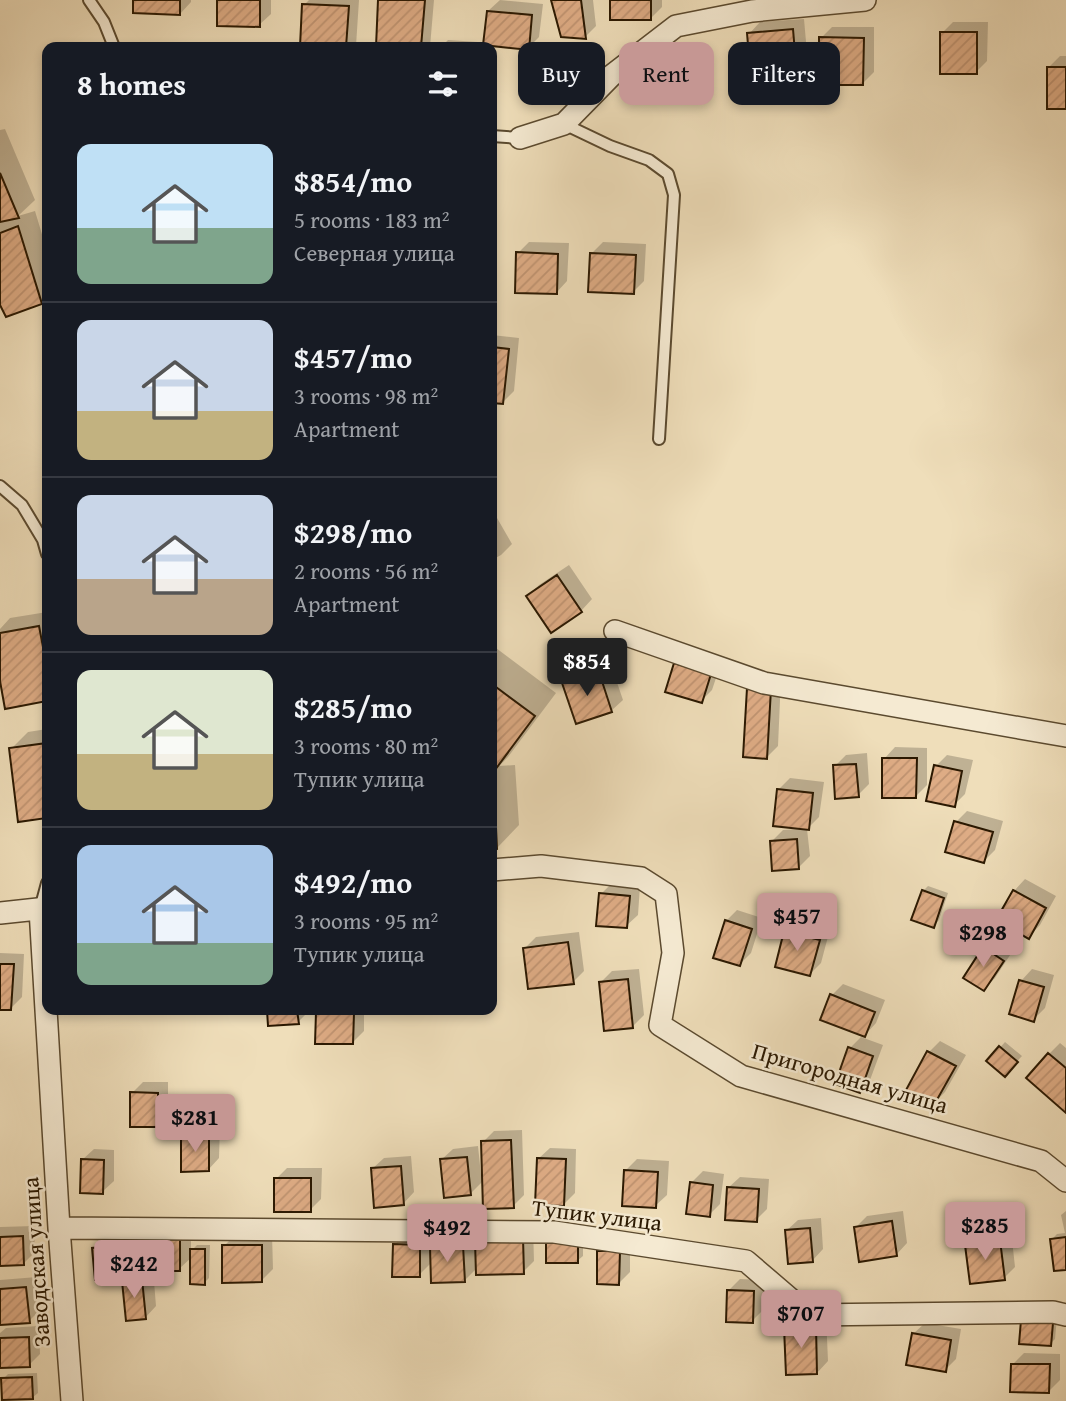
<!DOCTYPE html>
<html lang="en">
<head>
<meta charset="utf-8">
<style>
  body { margin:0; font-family:"Gentium Book Plus",serif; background:#242831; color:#f1f3f6; height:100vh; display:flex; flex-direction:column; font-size:26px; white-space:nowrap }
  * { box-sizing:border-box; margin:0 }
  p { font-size:23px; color:#9ea1a6 }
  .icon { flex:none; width:38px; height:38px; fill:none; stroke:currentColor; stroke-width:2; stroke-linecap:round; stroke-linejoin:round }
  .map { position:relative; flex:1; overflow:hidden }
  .panel { position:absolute; left:42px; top:42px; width:455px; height:973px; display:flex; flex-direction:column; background:#171b24; border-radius:14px; box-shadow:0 4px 10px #0003 }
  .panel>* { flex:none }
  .guide { position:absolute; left:518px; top:42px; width:443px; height:63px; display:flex; gap:14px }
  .price { position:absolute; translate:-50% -60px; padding:0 16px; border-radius:7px; background:#c59692; color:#111; font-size:23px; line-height:46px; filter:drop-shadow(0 2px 4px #0008) }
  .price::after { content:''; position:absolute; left:50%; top:42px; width:21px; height:16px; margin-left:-10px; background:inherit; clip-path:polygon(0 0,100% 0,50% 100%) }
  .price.current { background:#222; color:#fff }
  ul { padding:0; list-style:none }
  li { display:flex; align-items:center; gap:21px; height:175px; padding:0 35px }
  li+li { border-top:2px solid #363941 }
  li span { display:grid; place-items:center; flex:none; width:196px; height:140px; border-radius:14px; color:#555 }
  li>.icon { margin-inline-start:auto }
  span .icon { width:84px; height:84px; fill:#fffc; stroke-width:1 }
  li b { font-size:30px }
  h2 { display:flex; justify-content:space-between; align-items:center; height:84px; padding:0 35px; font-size:30px }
  .tag { padding:0 24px; border-radius:14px; background:#171b24; box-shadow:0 4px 10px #0003; font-size:24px; line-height:63px }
  .tag.current { background:#c59692; color:#111 }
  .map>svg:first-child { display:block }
  .shadow { fill:#0003 }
  .building { fill:url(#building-hatch); stroke:#2a1801; stroke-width:2 }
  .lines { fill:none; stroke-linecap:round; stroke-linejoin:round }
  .service-casing { stroke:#5b4a2f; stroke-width:14 }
  .minor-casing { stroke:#5b4a2f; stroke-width:24 }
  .service { stroke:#f5ead2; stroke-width:10 }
  .minor { stroke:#f5ead2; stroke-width:21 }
  .labels { text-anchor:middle; stroke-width:5; stroke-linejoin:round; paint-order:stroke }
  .street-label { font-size:23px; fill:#2a1801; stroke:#f5ead2 }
</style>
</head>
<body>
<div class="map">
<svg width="1066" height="1401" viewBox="0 0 1066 1401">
  <defs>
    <pattern id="building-hatch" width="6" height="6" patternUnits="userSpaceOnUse" patternTransform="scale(1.75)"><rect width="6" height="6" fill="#deac85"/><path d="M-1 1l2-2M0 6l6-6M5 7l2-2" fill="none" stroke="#bf9371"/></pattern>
  </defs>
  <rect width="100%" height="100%" fill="#efdeba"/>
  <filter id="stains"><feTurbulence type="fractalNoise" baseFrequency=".00286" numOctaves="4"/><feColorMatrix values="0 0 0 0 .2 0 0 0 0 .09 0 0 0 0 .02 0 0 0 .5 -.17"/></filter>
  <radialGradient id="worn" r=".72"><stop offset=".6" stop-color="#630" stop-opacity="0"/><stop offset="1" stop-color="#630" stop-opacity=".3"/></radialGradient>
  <!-- shadow -->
  <path class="shadow" d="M135 0H191V2L180 14Z
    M219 0H271V14L259 25Z
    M309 0H359L356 46 302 47 304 5Z
    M379 0H434L430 47H378Z
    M500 0 543 4 539 37 528 48 488 11Z
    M553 0H593L596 26 585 37Z
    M612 0H662V7L651 18Z
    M804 19 808 64 797 76 749 34 760 22Z
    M953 22H988L987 61 976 72 942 33Z
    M832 27H874V72L862 84 821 38Z
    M448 40 478 42 477 47H441Z
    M1060 56H1066V107L1049 67Z
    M5 129 35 200 18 216 35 211 47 251V296L41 303 0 301V130Z
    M529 242 569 243 567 281 556 293 518 253Z
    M603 242 646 244 644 281 633 292 592 253Z
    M492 335 519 338 514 391 503 402 492 401Z
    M493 511 512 544 501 555 492 560Z
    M569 565 592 599 581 611 528 596 539 585Z
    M47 612V699L6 706 0 671V629L10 618Z
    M492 645 556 693 508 757 499 766 515 765 519 825 497 848H492Z
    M687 653 721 663 712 690 701 701 676 664Z
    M610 662 623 700 611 711 564 684 576 673Z
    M781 678 778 746 767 757 748 688Z
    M47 729V816L19 820 11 749 28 732Z
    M895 747 927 748V785L915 797 884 759Z
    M867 753 869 784 858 795 835 766 846 755Z
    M947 755 973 760 965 794 954 805 936 766Z
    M790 778 824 782 819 817 807 829 810 856 799 867 771 842 783 830 799 829 779 789Z
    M967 811 1003 821 995 850 984 861 956 822Z
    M1025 879 1056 896 1040 925 1029 937 1014 891Z
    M612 883 640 886 638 915 626 926 601 894Z
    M928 886 948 893 939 920 934 926 923 891Z
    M737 910 762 918 751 953 740 964 726 921Z
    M797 920 830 929 821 963 810 974 786 932Z
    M579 932 584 971 573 982 524 949 536 937Z
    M996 937 1014 949 995 978 984 989 985 948Z
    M0 953 24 954 22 997 10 1009 0 1008Z
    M639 969 644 1015 633 1026 600 983 612 971Z
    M1032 969 1054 975 1045 1008 1033 1020 1011 1013 1021 981Z
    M843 984 885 1000 876 1023 865 1035 832 995Z
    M269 1010H309V1011L298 1022 270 1024Z
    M321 1010H364V1031L352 1043 317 1013Z
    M861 1037 883 1045 870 1080 859 1091 850 1048Z
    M940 1041 966 1055 945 1092 934 1103 908 1089 929 1052Z
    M1005 1042 1022 1056 1010 1069 989 1060Z
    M1060 1043 1066 1048V1110L1049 1054Z
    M143 1082H168V1114L157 1125 132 1093Z
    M194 1125H220L219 1158 208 1170 183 1137Z
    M522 1130 524 1195 513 1206 484 1180 470 1194 441 1160 453 1149 478 1146 481 1175 484 1174 483 1142 494 1131Z
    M550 1148 576 1149 575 1193 563 1205 538 1159Z
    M94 1149 114 1150V1181L102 1192 82 1160Z
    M411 1156 414 1192 403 1204 372 1169 384 1158Z
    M637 1159 669 1161 667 1195 655 1206 626 1170Z
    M287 1168H322L321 1199 310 1210 276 1179Z
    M703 1171 724 1174 720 1204 709 1215 691 1183Z
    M740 1177 769 1179 767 1209 756 1220 728 1188Z
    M903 1211 907 1243 896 1255 855 1228 867 1216Z
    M1066 1211V1268L1052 1239 1057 1234 1065 1233 1061 1215Z
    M821 1218 823 1249 812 1261 786 1231 798 1220Z
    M34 1226 35 1252 24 1263 0 1264V1227Z
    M191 1226V1251L197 1245H210L209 1278 204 1283 192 1257 179 1269H153L156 1306 145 1318 124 1282 135 1271 156 1268Z
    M533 1227 534 1261 523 1272 478 1267 464 1281 432 1262 419 1275 394 1245 406 1234H431V1248L443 1236 474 1235V1243L488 1229Z
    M1011 1230 1015 1267 1004 1278 967 1245 978 1234Z
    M272 1234 273 1269 261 1281 224 1246 235 1235Z
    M133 1235 136 1265 125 1276 94 1248 105 1237Z
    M553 1237H583V1256L577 1261Z
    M610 1241H630V1272L619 1283 599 1252Z
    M37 1277 40 1310 29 1321 0 1323V1280Z
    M740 1279 764 1280 763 1310 752 1321 728 1291Z
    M826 1315 828 1361 817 1373 786 1328 797 1317Z
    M1057 1318 1055 1339 1050 1344 1023 1321Z
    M925 1323 961 1329 956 1359 945 1370 913 1334Z
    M39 1326 40 1354 29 1365 0 1366V1333L6 1328Z
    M1024 1353 1060 1354V1380L1049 1391 1013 1364Z
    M37 1373 38 1393 32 1398 3 1379 8 1374Z"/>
  <!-- building -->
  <path class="building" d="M133 0H180V15L133 13Z
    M217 0H260V27L217 26Z
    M378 0H425L421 47H376Z
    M551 0H581L586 39 561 37Z
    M610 0H651V20H610Z
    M302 4 349 6 346 47H300Z
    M487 11 532 15 529 50 483 45Z
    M793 29 797 77 751 81 747 33Z
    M940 32H977V74H940Z
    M819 37 864 38 863 85H819Z
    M1047 67H1066V109H1047Z
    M0 173 19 218 0 222Z
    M18 226 42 304 6 317 0 305V233Z
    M516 252 558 254 557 294 515 293Z
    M590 253 636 255 634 294 588 292Z
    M492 347 509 349 503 404 492 403Z
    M557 575 582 612 551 633 526 596Z
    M39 626 47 668V701L5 709 0 681V633Z
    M674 663 711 674 702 703 665 692Z
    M599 672 612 712 576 724 562 683Z
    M492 684 535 716 492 774Z
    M747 688 771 689 767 759 743 757Z
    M47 743V818L18 822 9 748Z
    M882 758H917L916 798H882Z
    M856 764 859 797 835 799 833 765Z
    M934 765 962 771 955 807 926 801Z
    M492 786H494L497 849 492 850Z
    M777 789 813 793 809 830 773 826Z
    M954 821 993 832 984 863 945 852Z
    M797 839 799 869 772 871 770 841Z
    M922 890 944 898 934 928 911 920Z
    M1013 890 1046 908 1029 939 996 920Z
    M599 893 630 896 627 928 596 926Z
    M725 920 752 929 740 966 713 958Z
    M784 931 820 940 810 976 775 967Z
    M568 942 574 984 528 989 523 948Z
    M983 947 1004 961 984 991 963 978Z
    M0 964H14L11 1010H0Z
    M628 979 633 1028 604 1031 599 982Z
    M1019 980 1044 987 1034 1022 1009 1014Z
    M830 994 875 1012 865 1037 820 1020Z
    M267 1010H297L299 1024 268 1026Z
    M316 1012 354 1013 353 1044H315Z
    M999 1046 1018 1062 1005 1077 986 1061Z
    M848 1047 873 1056 860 1093 835 1084Z
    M927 1051 956 1066 934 1105 906 1090Z
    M1048 1053 1066 1068V1113L1026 1078Z
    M130 1092 158 1093V1127H130Z
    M181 1136H209V1171L181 1172Z
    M511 1140 514 1208 483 1209 481 1141Z
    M467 1157 471 1195 444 1198 440 1159Z
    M537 1158 566 1159 564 1206 535 1205Z
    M81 1159 104 1160 103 1194 80 1193Z
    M401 1166 404 1205 374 1208 371 1168Z
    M624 1170 658 1172 656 1208 622 1206Z
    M274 1178H311V1212H274Z
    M690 1182 713 1185 710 1217 686 1214Z
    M727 1187 759 1189 757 1222 725 1220Z
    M892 1221 897 1256 859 1262 854 1227Z
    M810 1228 813 1262 788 1264 785 1230Z
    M23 1236 24 1265 0 1266V1237Z
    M180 1236V1271H154V1237Z
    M1066 1237V1270L1054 1271 1050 1239Z
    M523 1238 524 1274 476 1275 475 1240Z
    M1000 1240 1005 1280 970 1284 965 1245Z
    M546 1242H578V1263H546Z
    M393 1244 420 1245V1277H392Z
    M123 1245 126 1277 95 1280 92 1248Z
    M222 1245H262V1282L222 1283Z
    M463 1245 465 1282 431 1283 430 1247Z
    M190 1249H205V1285L190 1284Z
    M597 1251H620L619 1285 597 1284Z
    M142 1279 146 1319 126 1321 122 1281Z
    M26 1287 30 1323 0 1325V1289Z
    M727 1290 754 1291 753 1323 726 1322Z
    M1021 1320 1053 1323 1051 1346 1019 1344Z
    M816 1326 817 1374 786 1375 784 1327Z
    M912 1333 951 1340 946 1372 906 1365Z
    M29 1337 30 1367 0 1368V1338Z
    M1011 1364H1050L1049 1393 1010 1392Z
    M32 1377 33 1399 2 1400 1 1378Z"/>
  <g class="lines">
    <!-- service casing -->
    <g class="service-casing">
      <path id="service" d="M89 0 104 22 114 47
        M564 124 610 146 649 160 668 174 674 195 659 439
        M492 136 520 138
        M0 486 22 505 43 540 47 554
        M40 909 47 883"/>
    </g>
    <!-- minor casing -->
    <g class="minor-casing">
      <path id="minor" d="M520 138 564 124 611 76 676 26 752 11 865 0
        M615 631 764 683 1066 736
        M492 870 541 866 641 878 666 894 673 953 660 1025 741 1076 1041 1161 1066 1181
        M40 909 59 1228 72 1401
        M0 913 47 908
        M59 1228 554 1232 746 1261 809 1315 1053 1312 1066 1315"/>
    </g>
    <!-- service -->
    <use href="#service" class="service"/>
    <!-- minor -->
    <use href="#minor" class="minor"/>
  </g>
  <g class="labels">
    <!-- street labels -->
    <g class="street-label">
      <text transform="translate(850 1078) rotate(16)" y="8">Пригородная улица</text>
      <text transform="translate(597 1215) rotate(7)" y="8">Тупик улица</text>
      <text transform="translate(36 1262) rotate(-94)" y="8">Заводская улица</text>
    </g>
  </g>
  <rect width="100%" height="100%" filter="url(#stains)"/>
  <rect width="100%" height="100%" fill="url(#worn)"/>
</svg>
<b class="price current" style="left:587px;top:698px">$854</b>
<b class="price" style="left:797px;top:953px">$457</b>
<b class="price" style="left:983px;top:969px">$298</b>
<b class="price" style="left:195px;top:1154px">$281</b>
<b class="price" style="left:985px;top:1262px">$285</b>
<b class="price" style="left:447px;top:1264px">$492</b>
<b class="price" style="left:134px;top:1300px">$242</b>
<b class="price" style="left:801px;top:1350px">$707</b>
<div class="guide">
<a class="tag">Buy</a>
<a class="tag current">Rent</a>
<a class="tag">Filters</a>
</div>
<section class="panel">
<h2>8 homes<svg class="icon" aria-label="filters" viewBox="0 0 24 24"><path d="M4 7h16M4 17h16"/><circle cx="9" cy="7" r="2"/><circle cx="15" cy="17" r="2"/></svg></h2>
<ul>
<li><span style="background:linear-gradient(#bfe0f5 60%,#7fa58c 0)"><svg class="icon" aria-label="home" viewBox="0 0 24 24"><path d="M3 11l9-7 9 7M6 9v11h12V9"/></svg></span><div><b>$854/mo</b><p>5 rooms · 183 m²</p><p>Северная улица</p></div></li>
<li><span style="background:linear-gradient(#c9d6e8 65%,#c2b280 0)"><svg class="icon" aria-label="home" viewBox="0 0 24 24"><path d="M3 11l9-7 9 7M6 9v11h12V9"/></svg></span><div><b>$457/mo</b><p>3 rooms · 98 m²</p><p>Apartment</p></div></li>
<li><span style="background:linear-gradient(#c9d6e8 60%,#b9a48a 0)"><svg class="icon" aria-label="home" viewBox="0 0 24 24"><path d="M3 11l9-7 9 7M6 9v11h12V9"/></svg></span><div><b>$298/mo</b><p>2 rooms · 56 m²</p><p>Apartment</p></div></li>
<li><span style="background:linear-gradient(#dfe7d0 60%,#c2b280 0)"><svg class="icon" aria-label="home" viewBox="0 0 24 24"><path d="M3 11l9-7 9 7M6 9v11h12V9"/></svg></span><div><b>$285/mo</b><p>3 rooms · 80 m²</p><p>Тупик улица</p></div></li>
<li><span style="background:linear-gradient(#a9c7e8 70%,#7fa58c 0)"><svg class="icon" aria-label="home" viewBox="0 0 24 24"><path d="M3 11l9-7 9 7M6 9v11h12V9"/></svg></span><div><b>$492/mo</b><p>3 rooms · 95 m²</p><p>Тупик улица</p></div></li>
</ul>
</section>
</div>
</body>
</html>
